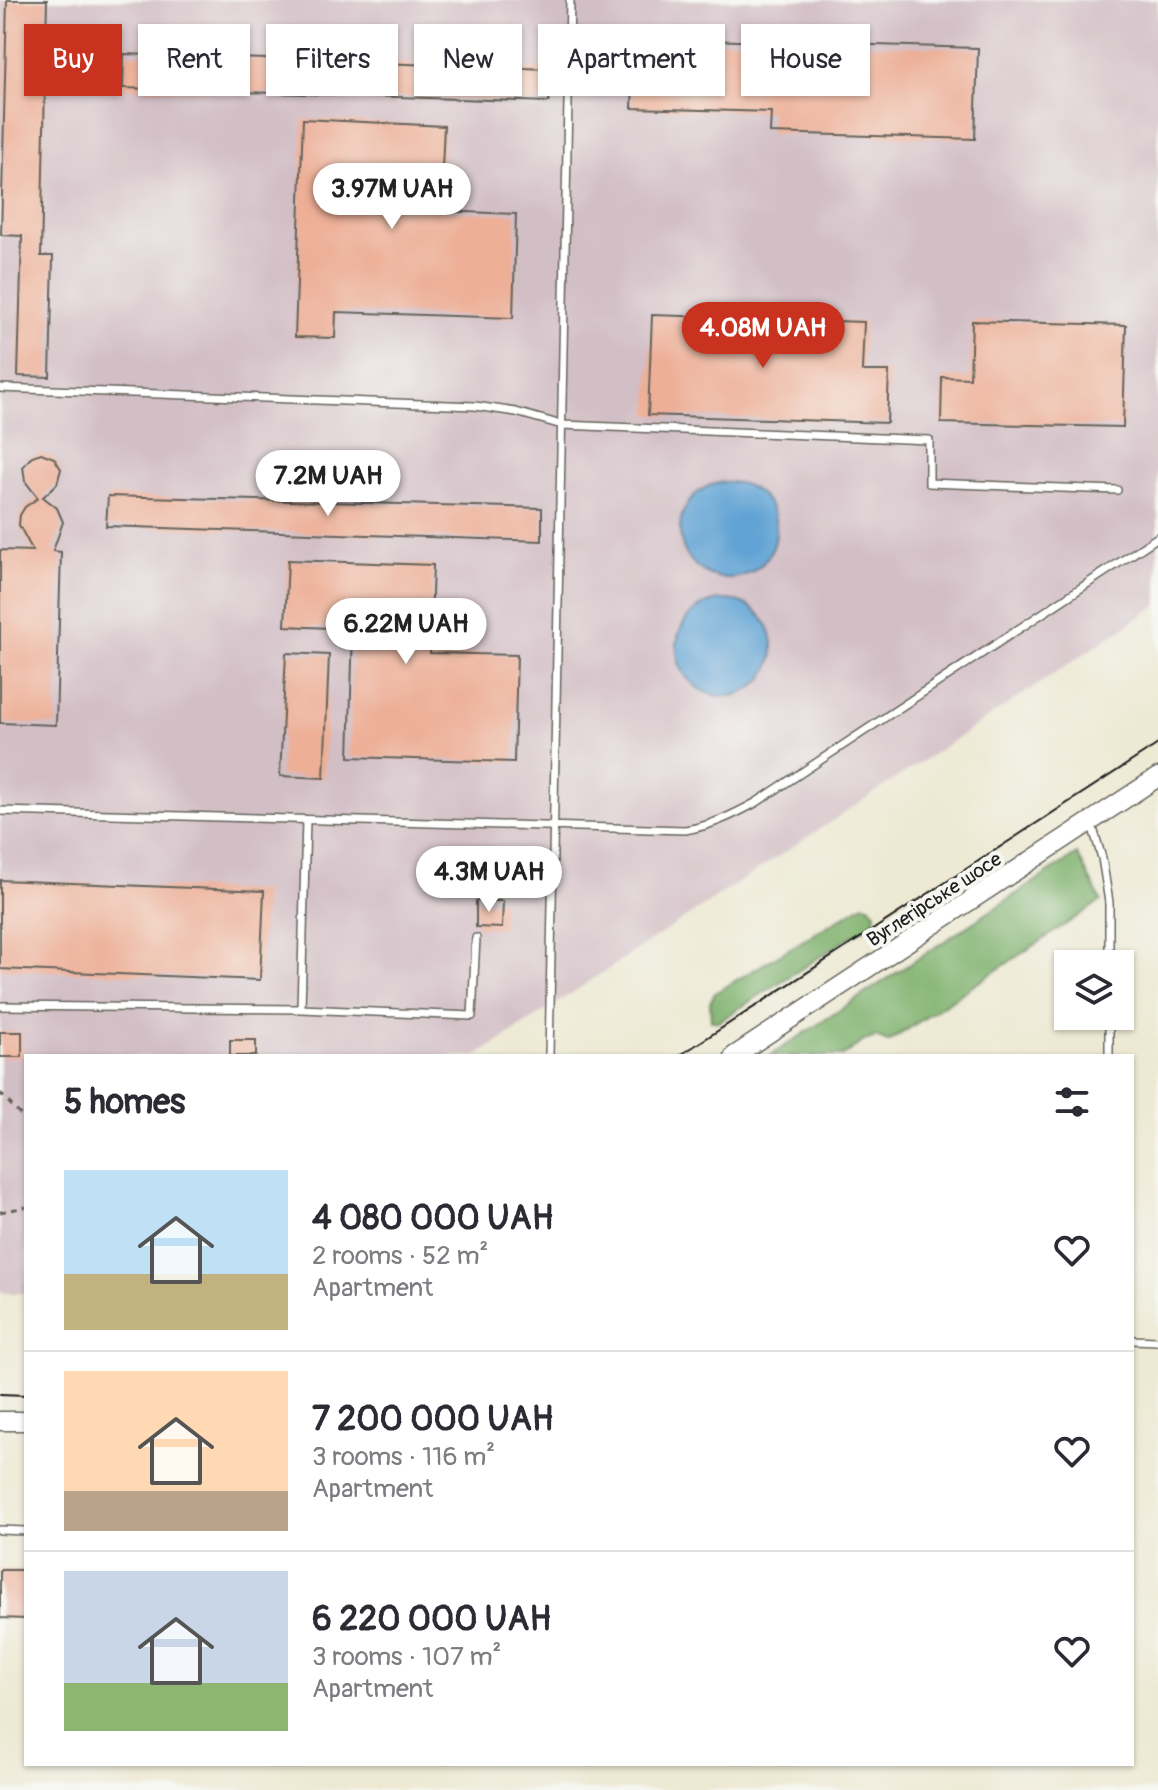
<!DOCTYPE html>
<html lang="en">
<head>
<meta charset="utf-8">
<style>
  body { margin:0; font-family:Pangolin,sans-serif; background:#f2f2f3; color:#2b2b33; height:100vh; display:flex; flex-direction:column; font-size:30px; white-space:nowrap }
  * { box-sizing:border-box; margin:0 }
  p { font-size:26px; color:#7c7c81 }
  .icon { flex:none; width:44px; height:44px; fill:none; stroke:currentColor; stroke-width:2; stroke-linecap:round; stroke-linejoin:round }
  .map { position:relative; flex:1; overflow:hidden }
  .sheet { position:absolute; left:24px; top:1054px; width:1110px; height:712px; display:flex; flex-direction:column; background:#fff; border-radius:0px; box-shadow:0 2px 6px #0004 }
  .sheet>* { flex:none }
  .top-card { position:absolute; left:24px; top:24px; width:1110px; height:72px; display:flex; gap:16px }
  .fabs { position:absolute; left:1054px; top:950px; display:grid; gap:16px }
  .fabs a { display:grid; place-items:center; width:80px; height:80px; border-radius:0px; background:#fff; box-shadow:0 2px 6px #0004; font-size:40px }
  .price { position:absolute; translate:-50% -68px; padding:0 18px; border-radius:28px; background:#fff; color:#222; font-size:26px; line-height:52px; filter:drop-shadow(0 2px 4px #0008) }
  .price::after { content:''; position:absolute; left:50%; top:48px; width:24px; height:18px; margin-left:-12px; background:inherit; clip-path:polygon(0 0,100% 0,50% 100%) }
  .price.on { background:#c8321e; color:#fff }
  ul { padding:0; list-style:none }
  li { display:flex; align-items:center; gap:24px; height:200px; padding:0 40px }
  li+li { border-top:2px solid #e1e1e2 }
  li span { display:grid; place-items:center; flex:none; width:224px; height:160px; border-radius:0px; color:#555 }
  li>.icon { margin-inline-start:auto }
  span .icon { width:96px; height:96px; fill:#fffc; stroke-width:1 }
  li b { font-size:34px }
  h2 { display:flex; justify-content:space-between; align-items:center; height:96px; padding:0 40px; font-size:34px }
  .chip { padding:0 28px; border-radius:0px; background:#fff; box-shadow:0 2px 6px #0004; font-size:28px; line-height:72px }
  .chip.on { background:#c8321e; color:#fff }
  .map>svg:first-child { display:block }
  .industrial { fill:#d2bec5 }
  .forest { fill:#7eb16c; stroke:#4d6644; stroke-width:2 }
  .water { fill:#60a3d4; stroke:#3e6078; stroke-width:2 }
  .building { fill:#edaf96 }
  .lines { fill:none; stroke-linecap:round; stroke-linejoin:round }
  .service-casing { stroke:#65645c; stroke-width:10 }
  .tertiary-casing { stroke:#65645c; stroke-width:21 }
  .path { stroke:#65645c; stroke-width:3; stroke-dasharray:6 6; stroke-linecap:butt }
  .service { stroke:#fff; stroke-width:7 }
  .tertiary { stroke:#fff; stroke-width:18 }
  .tram { stroke:#1c1c1c; stroke-width:2 }
  .labels { text-anchor:middle; stroke-width:8; stroke-linejoin:round; paint-order:stroke }
  .street-label { font-size:20px; fill:#1c1c1c; stroke:#f6f6f2 }
</style>
</head>
<body>
<div class="map">
<svg width="1158" height="1790" viewBox="0 0 1158 1790">
  <rect width="100%" height="100%" fill="#f6f6f2"/>
  <filter id="ink" filterUnits="userSpaceOnUse"><feTurbulence type="fractalNoise" baseFrequency=".0125" numOctaves="2"/><feDisplacementMap in="SourceGraphic" scale="16" xChannelSelector="R" yChannelSelector="G"/><feConvolveMatrix kernelMatrix="1 2 1 2 8 2 1 2 1" color-interpolation-filters="sRGB"/></filter>
  <filter id="wash" filterUnits="userSpaceOnUse"><feTurbulence type="fractalNoise" baseFrequency=".006" numOctaves="4" result="noise"/><feDisplacementMap in="SourceGraphic" scale="32" xChannelSelector="R" yChannelSelector="G"/><feGaussianBlur stdDeviation="1.8" result="paint"/><feColorMatrix in="noise" values="0 0 0 0 0 0 0 0 0 0 0 0 0 0 0 0 0 1.4 0 .05"/><feComposite in="paint" operator="in"/></filter>
  <g filter="url(#wash)">
    <rect width="100%" height="100%" fill="#ede9d3"/>
    <!-- industrial -->
    <path class="industrial" d="M0 0H1158V605L477 1056H26V1293H0Z"/>
    <!-- forest -->
    <path class="forest" d="M1077 854 1101 901 888 1042 876 1037 864 1041 843 1056H770Z
      M864 904 869 905 875 912 874 922 718 1022 711 1020 710 1002 715 993Z"/>
    <!-- water -->
    <path class="water" d="M680 530a48 48 0 1 1 96 0a48 48 0 1 1-96 0Z
      M677 648a48 48 0 1 1 96 0a48 48 0 1 1-96 0Z"/>
    <g id="blocks">
      <!-- building -->
      <path class="building" d="M7 0H47L41 256H53L50 377 18 376 22 236 1 235Z
        M635 38 978 48 975 139 770 133 771 112 632 108Z
        M124 54 550 69 549 102 123 88Z
        M303 119 444 126 440 211 516 214 513 318 336 312 335 338 295 337Z
        M652 315 864 322 862 371H889L887 423 648 415Z
        M972 321 1126 325 1123 427 941 423 942 377 970 378Z
        M41 453 54 458 61 469 57 484 43 497 57 508 63 522 53 551 61 552 56 725 0 723V550L33 551 19 525 20 515 25 507 38 498 25 481 23 467 32 456Z
        M108 496 542 508V541L106 526Z
        M288 560 433 565 430 653 517 655 514 762 349 757 353 629 285 626Z
        M286 653 329 655 324 778 280 776Z
        M0 880 264 891 260 980 0 969Z
        M476 901H503L502 928 476 927Z
        M0 1032H22V1057H0Z
        M230 1040H256V1056H230Z
        M0 1570H26V1619L0 1618Z"/>
    </g>
  </g>
  <g filter="url(#ink)">
    <use href="#blocks" fill-opacity="0" stroke="#65645c" stroke-width="2"/>
    <g class="lines">
      <!-- service casing -->
      <g class="service-casing">
        <path id="service" d="M0 388 475 406 516 412 562 425 929 440V483L1117 490
          M0 811 685 830C711 826 733 815 757 802L1158 537
          M1092 825 1102 858 1109 902V964
          M0 1006 301 1009 472 1016 476 938
          M301 1009 306 820
          M549 1056 570 0
          M1109 1056V1016
          M1132 1340 1158 1341
          M0 1530 26 1531"/>
      </g>
      <!-- tertiary casing -->
      <g class="tertiary-casing">
        <path id="tertiary" d="M734 1056 1158 777
          M0 1421H26"/>
      </g>
      <!-- path -->
      <path class="path" d="M0 1093 26 1121
        M0 1212 26 1207"/>
      <!-- service -->
      <use href="#service" class="service"/>
      <!-- tertiary -->
      <use href="#tertiary" class="tertiary"/>
      <!-- tram -->
      <path class="tram" d="M679 1056 1158 744
        M0 1394 26 1395"/>
    </g>
  </g>
  <g class="labels">
    <!-- street labels -->
    <g class="street-label">
      <text transform="translate(934 899) rotate(-33)" y="7">Вуглегірське шосе</text>
    </g>
  </g>
</svg>
<div class="fabs">
<a><svg class="icon" aria-label="layers" viewBox="0 0 24 24"><path d="M12 4l9 5-9 5-9-5zM3 14l9 5 9-5"/></svg></a>
</div>
<b class="price" style="left:392px;top:231px">3.97M UAH</b>
<b class="price on" style="left:763px;top:370px">4.08M UAH</b>
<b class="price" style="left:328px;top:518px">7.2M UAH</b>
<b class="price" style="left:406px;top:666px">6.22M UAH</b>
<b class="price" style="left:489px;top:914px">4.3M UAH</b>
<div class="top-card">
<a class="chip on">Buy</a>
<a class="chip">Rent</a>
<a class="chip">Filters</a>
<a class="chip">New</a>
<a class="chip">Apartment</a>
<a class="chip">House</a>
</div>
<section class="sheet">
<h2>5 homes<svg class="icon" aria-label="filters" viewBox="0 0 24 24"><path d="M4 7h16M4 17h16"/><circle cx="9" cy="7" r="2"/><circle cx="15" cy="17" r="2"/></svg></h2>
<ul>
<li><span style="background:linear-gradient(#bfe0f5 65%,#c2b280 0)"><svg class="icon" aria-label="home" viewBox="0 0 24 24"><path d="M3 11l9-7 9 7M6 9v11h12V9"/></svg></span><div><b>4 080 000 UAH</b><p>2 rooms · 52 m²</p><p>Apartment</p></div><svg class="icon" aria-label="heart" viewBox="0 0 24 24"><path d="M12 20l-8-8c-3-5 5-10 8-4 3-6 11-1 8 4z"/></svg></li>
<li><span style="background:linear-gradient(#ffd9b3 75%,#b9a48a 0)"><svg class="icon" aria-label="home" viewBox="0 0 24 24"><path d="M3 11l9-7 9 7M6 9v11h12V9"/></svg></span><div><b>7 200 000 UAH</b><p>3 rooms · 116 m²</p><p>Apartment</p></div><svg class="icon" aria-label="heart" viewBox="0 0 24 24"><path d="M12 20l-8-8c-3-5 5-10 8-4 3-6 11-1 8 4z"/></svg></li>
<li><span style="background:linear-gradient(#c9d6e8 70%,#8fb573 0)"><svg class="icon" aria-label="home" viewBox="0 0 24 24"><path d="M3 11l9-7 9 7M6 9v11h12V9"/></svg></span><div><b>6 220 000 UAH</b><p>3 rooms · 107 m²</p><p>Apartment</p></div><svg class="icon" aria-label="heart" viewBox="0 0 24 24"><path d="M12 20l-8-8c-3-5 5-10 8-4 3-6 11-1 8 4z"/></svg></li>
</ul>
</section>
</div>
</body>
</html>
